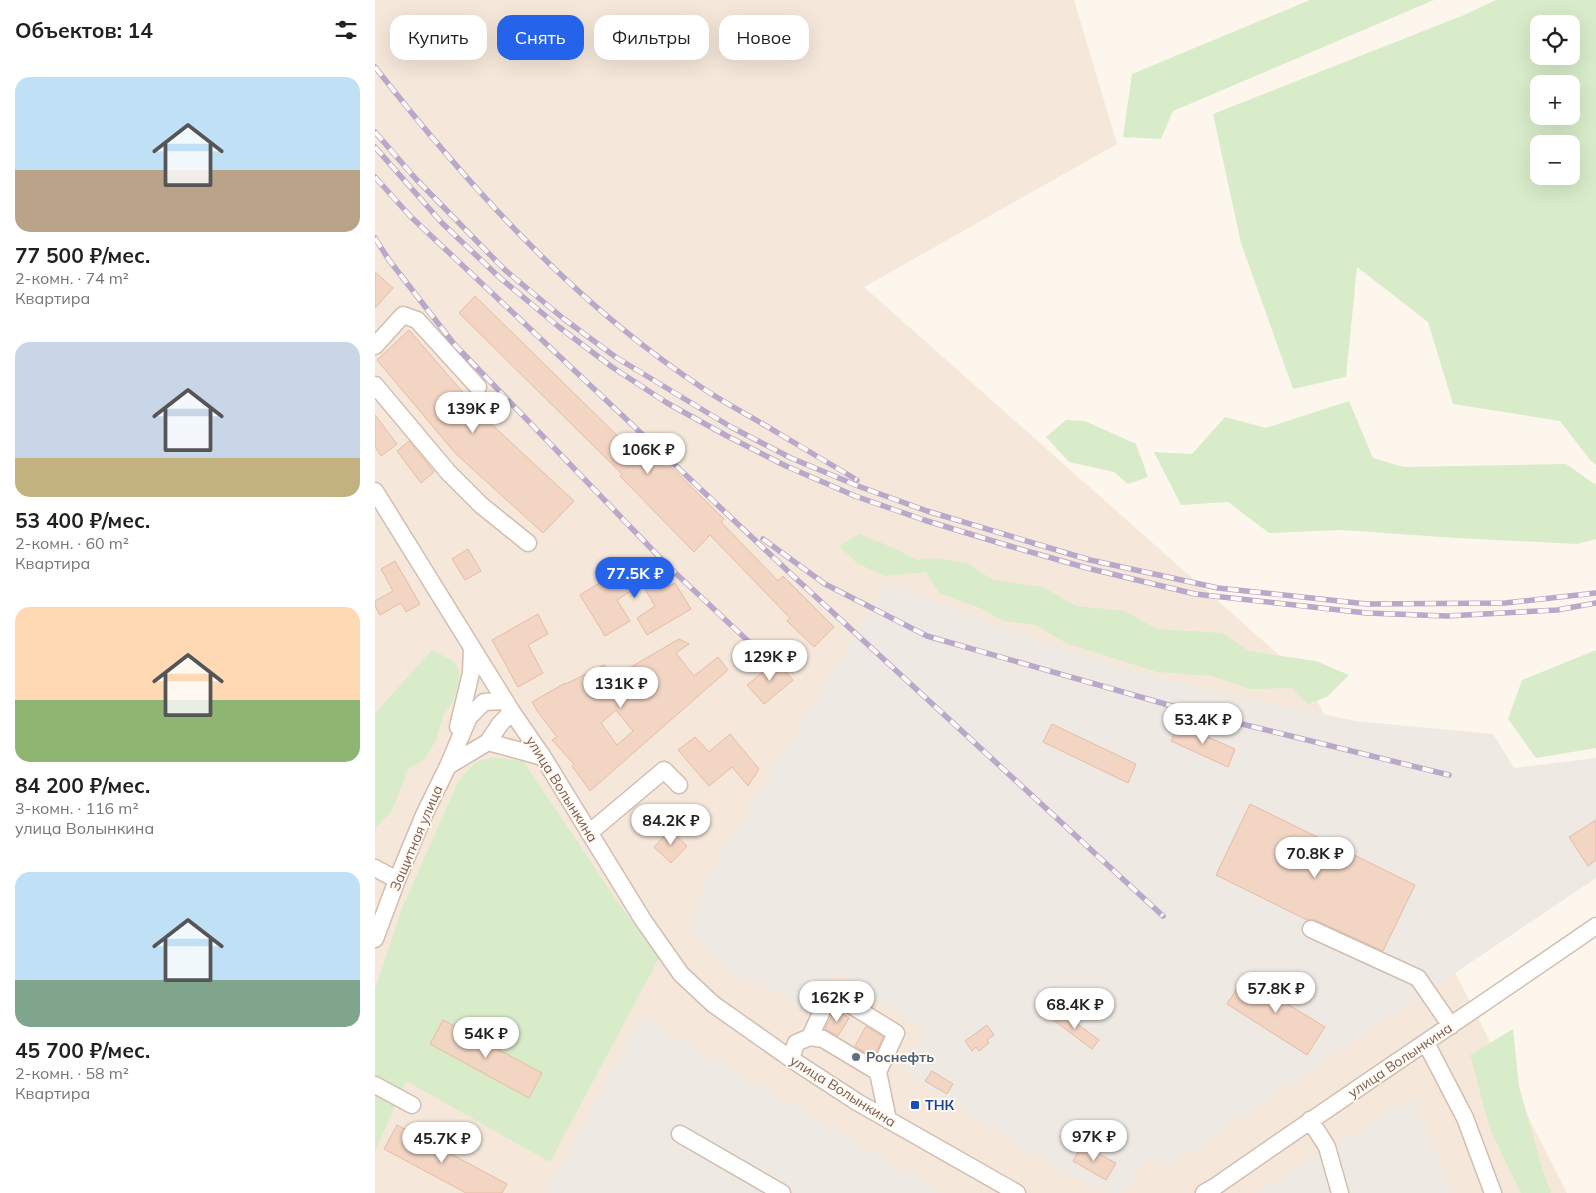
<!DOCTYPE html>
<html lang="ru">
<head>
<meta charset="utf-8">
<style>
  body { margin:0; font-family:Mulish,sans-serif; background:#f2f2f2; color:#202124; height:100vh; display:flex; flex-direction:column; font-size:19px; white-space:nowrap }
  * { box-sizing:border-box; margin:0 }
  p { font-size:16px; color:#757577 }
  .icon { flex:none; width:28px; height:28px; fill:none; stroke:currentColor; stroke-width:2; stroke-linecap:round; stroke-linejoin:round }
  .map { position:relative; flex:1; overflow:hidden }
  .side { display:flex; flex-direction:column; background:#fff; width:375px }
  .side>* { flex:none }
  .guide { position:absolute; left:15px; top:15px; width:475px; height:45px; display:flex; gap:10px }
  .fabs { position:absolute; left:1155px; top:15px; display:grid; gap:10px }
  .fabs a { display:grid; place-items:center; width:50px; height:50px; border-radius:10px; background:#fff; box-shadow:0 5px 20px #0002; font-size:25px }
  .price { position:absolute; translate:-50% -42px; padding:0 11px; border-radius:18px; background:#fff; color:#222; font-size:16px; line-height:32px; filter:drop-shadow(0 1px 2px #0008) }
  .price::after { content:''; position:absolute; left:50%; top:30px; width:15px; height:11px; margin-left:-8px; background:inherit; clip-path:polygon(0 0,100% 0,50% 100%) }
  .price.current { background:#2563eb; color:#fff }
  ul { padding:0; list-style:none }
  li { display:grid; align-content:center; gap:10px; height:265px; padding:0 15px }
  li span { display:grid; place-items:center; height:155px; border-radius:15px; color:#555 }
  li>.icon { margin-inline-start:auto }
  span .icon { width:90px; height:90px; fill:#fffc; stroke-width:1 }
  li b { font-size:21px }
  h2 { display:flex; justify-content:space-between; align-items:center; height:60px; padding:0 15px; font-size:21px }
  .pill { padding:0 18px; border-radius:15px; background:#fff; box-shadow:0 5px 20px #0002; font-size:18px; line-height:45px }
  .pill.current { background:#2563eb; color:#fff }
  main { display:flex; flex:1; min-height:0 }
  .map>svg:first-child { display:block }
  .residential { fill:#f5e8da }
  .industrial { fill:#efe9e4 }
  .green { fill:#d8ecc9; fill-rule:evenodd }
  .building { fill:#f3d5c3; stroke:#e6bba3; fill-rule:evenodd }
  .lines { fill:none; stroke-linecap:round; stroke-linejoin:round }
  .minor-casing { stroke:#d1beb0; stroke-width:19 }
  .minor { stroke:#fff; stroke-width:16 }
  .rail-casing { stroke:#b9a8c9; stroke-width:5.5 }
  .rail { stroke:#fffaf3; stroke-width:4; stroke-dasharray:11; stroke-linecap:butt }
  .service-dot { fill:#5c6f8a; stroke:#fffaf3; stroke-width:2 }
  .transit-dot { fill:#1a4fb4; stroke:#fffaf3; stroke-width:2 }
  .labels { text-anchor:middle; stroke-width:4; stroke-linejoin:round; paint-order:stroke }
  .street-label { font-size:14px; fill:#7a5c4d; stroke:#fffaf3 }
  .service-label { font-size:14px; font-weight:bold; fill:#4e5e75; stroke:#fffaf3; text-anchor:start }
  .transit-label { font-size:14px; font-weight:bold; fill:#164399; stroke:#fffaf3; text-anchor:start }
</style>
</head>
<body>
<main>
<section class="side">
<h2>Объектов: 14<svg class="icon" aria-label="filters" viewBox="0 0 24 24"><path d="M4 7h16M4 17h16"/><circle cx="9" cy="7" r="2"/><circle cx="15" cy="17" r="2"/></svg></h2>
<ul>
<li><span style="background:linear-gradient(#bfe0f5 60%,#b9a48a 0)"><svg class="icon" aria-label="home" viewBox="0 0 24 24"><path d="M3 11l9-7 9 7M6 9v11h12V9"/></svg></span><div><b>77 500 ₽/мес.</b><p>2-комн. · 74 m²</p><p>Квартира</p></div></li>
<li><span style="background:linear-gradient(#c9d6e8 75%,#c2b280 0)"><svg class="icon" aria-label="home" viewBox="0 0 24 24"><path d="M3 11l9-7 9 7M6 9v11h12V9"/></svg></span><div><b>53 400 ₽/мес.</b><p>2-комн. · 60 m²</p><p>Квартира</p></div></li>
<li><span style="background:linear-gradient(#ffd9b3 60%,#8fb573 0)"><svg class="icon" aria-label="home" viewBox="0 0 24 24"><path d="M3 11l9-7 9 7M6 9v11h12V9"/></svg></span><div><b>84 200 ₽/мес.</b><p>3-комн. · 116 m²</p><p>улица Волынкина</p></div></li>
<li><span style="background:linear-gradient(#bfe0f5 70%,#7fa58c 0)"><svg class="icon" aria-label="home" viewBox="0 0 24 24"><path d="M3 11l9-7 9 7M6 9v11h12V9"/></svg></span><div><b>45 700 ₽/мес.</b><p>2-комн. · 58 m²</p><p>Квартира</p></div></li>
</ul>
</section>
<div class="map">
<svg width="1221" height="1193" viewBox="0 0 1221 1193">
  <rect width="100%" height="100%" fill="#fdf6ec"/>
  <!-- residential -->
  <path class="residential" d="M0 0H699L742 144 489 287 931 679 1192 1193H0Z"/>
  <!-- industrial -->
  <path class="industrial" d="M512 582 638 631 794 681 980 721 1118 734 1139 768 1221 758V878L795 1165 776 1158 745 1193H734L683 1170 526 1071 550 1031 458 970 431 1011 394 987 361 977 316 932 320 911 332 878Z
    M267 1017 568 1193H170Z
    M1038 1097 1078 1193H882Z"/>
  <!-- green -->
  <path class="green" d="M935 0H1059L798 111 786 139 748 137 757 74Z
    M1121 0H1221V465L1215 460 1185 421 1078 404 1053 322 982 267 971 377 918 389 866 243 838 114 1089 15ZM1164 24H1196V56H1164ZM1164 84H1196V116H1164ZM1164 144H1196V176H1164Z
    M974 401 998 458 1029 467 1191 464 1221 485V539L1202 544 1082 538 966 530 894 533 853 502 806 505 779 452 817 454 850 417 891 428Z
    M691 420 710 421 761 444 773 477 753 484 739 472 694 462 671 437Z
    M484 534 519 548 542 560 559 558 592 563 618 580 668 587 701 606 750 611 782 629 847 633 874 651 941 661 974 675 952 697 933 704 917 688 874 689 837 676 782 672 691 643 661 625 629 621 605 608 564 593 551 572 511 576 483 564 464 546Z
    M57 650 80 662 85 675 78 703 70 711 60 742 49 760 33 769 17 811 0 828V713Z
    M1221 650V748L1161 758 1133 719 1147 680Z
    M118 757 148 761 247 908 284 958 175 1162 31 1081 0 1152V990L28 906 84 780 101 762Z
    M1138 1029 1144 1086 1167 1168 1176 1193H1146L1115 1129 1095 1055Z"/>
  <!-- building -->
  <path class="building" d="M0 272 18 288 0 308Z
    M100 296 265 458 277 448 349 519 346 522 403 581 408 576 459 627 439 647 412 621 415 618 335 535 319 552 245 476 247 474 84 313Z
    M34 330 111 419 199 501 168 533 81 454 2 360Z
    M0 415 22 444 6 456 0 447Z
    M34 441 59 472 46 483 22 451Z
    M93 549 106 571 90 580 77 559Z
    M261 560 266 569 278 562 293 587 300 583 316 609 272 635 262 618 280 606 267 584 242 600 255 621 230 636 205 595Z
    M20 561 45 604 31 612 26 603 5 615 0 606V601L18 591 6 569Z
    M163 614 173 634 153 645 168 673 143 687 117 640Z
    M304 639 314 644 301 653 319 676 343 657 353 670 215 791 197 766 199 764 177 740 182 737 163 712 157 702 190 683 191 684 229 665 237 678ZM241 710 258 731 242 745 226 723Z
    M401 661 418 680 389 704 372 685Z
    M677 724 761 764 753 783 668 742Z
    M803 724 860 749 853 767 796 741Z
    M355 734 384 769 373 786 357 767 334 786 303 750 320 737 334 752Z
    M875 804 1040 885 1008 951 940 920H932L841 875Z
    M1221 820V860L1213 866 1194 837Z
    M295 830 312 846 296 863 279 847Z
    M870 976 896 992 903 982 918 991 911 1003 950 1027 932 1055 852 1004Z
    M460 1009 474 1018 463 1036 450 1029Z
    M684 1010 724 1040 717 1049 677 1019Z
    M68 1020 167 1073 154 1098 55 1044Z
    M612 1025 619 1035 612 1040 614 1043 604 1051 601 1047 597 1051 590 1041Z
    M491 1026 508 1037 499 1058 480 1046Z
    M557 1071 578 1084 572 1094 550 1081Z
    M22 1125 132 1184 127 1193H91L9 1149Z
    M707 1145 741 1163 731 1180 698 1161Z"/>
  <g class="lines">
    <!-- minor casing -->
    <g class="minor-casing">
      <path id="minor" d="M0 346 28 315 42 320 103 387
        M0 385 73 472 106 505 153 543
        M0 491 137 712 168 757 268 920 306 974 338 1004 416 1059 482 1102 642 1193
        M83 727 96 673 97 648
        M113 742 125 724 137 712
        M73 766 113 742 168 757
        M214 833 289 770 304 785
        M0 868 22 880
        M936 929 1043 978 1076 1026
        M0 939 22 880 49 815 73 766 94 717 109 702 130 701
        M435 1037 447 1011 458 994 521 1033 503 1072
        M1051 1043 1090 1118 1118 1193
        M416 1059 421 1043 435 1037 448 1039 503 1072 513 1120
        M0 1085 37 1105
        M935 1120 952 1147 965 1193
        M305 1134 407 1193
        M829 1193 841 1186C967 1098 1095 1013 1221 926"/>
    </g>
    <!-- minor -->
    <use href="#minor" class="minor"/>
    <!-- rail casing -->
    <g class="rail-casing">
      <path id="rail" d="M0 67C94 187 201 305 329 389 345 400 364 410 381 420 415 440 448 460 482 480
        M0 132 41 179 130 270 189 319 242 358 356 427 416 458 483 486 552 511 715 560 843 588 992 604 1130 603 1221 593
        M0 147 67 223 124 277 184 327 237 367 292 403 352 436 411 466 480 496 549 520 631 545 712 568 820 594 991 613 1072 616 1182 610 1221 603
        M0 177 35 216 416 574 788 916
        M0 238 14 260 79 344 294 567 389 656
        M388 539 450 584 552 636 818 712 1074 775"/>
    </g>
    <!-- rail -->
    <use href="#rail" class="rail"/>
  </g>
  <!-- markers -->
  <circle class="service-dot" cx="481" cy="1057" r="5"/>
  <rect class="transit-dot" x="535" y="1100" width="10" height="10" rx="2.5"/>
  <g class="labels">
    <!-- street labels -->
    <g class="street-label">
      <text transform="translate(187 789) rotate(58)" y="5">улица Волынкина</text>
      <text transform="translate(41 838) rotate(-67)" y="5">Защитная улица</text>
      <text transform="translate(1025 1060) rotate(-34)" y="5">улица Волынкина</text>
      <text transform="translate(468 1091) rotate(32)" y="5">улица Волынкина</text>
    </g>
    <!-- service labels -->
    <g class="service-label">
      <text x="491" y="1062">Роснефть</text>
    </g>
    <!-- transit labels -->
    <g class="transit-label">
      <text x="550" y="1110">ТНК</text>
    </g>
  </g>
</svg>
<div class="fabs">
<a><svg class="icon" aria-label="locate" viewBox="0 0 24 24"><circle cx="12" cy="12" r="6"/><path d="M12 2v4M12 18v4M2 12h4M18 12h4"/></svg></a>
<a>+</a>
<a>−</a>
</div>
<b class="price" style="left:98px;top:434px">139K ₽</b>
<b class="price" style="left:273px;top:475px">106K ₽</b>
<b class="price current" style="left:260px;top:599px">77.5K ₽</b>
<b class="price" style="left:395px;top:682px">129K ₽</b>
<b class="price" style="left:246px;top:709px">131K ₽</b>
<b class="price" style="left:828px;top:745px">53.4K ₽</b>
<b class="price" style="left:296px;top:846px">84.2K ₽</b>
<b class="price" style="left:940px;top:879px">70.8K ₽</b>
<b class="price" style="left:901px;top:1014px">57.8K ₽</b>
<b class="price" style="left:462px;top:1023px">162K ₽</b>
<b class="price" style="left:700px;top:1030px">68.4K ₽</b>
<b class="price" style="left:111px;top:1059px">54K ₽</b>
<b class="price" style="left:719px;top:1162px">97K ₽</b>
<b class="price" style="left:67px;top:1164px">45.7K ₽</b>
<div class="guide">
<a class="pill">Купить</a>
<a class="pill current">Снять</a>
<a class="pill">Фильтры</a>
<a class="pill">Новое</a>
</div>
</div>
</main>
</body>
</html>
